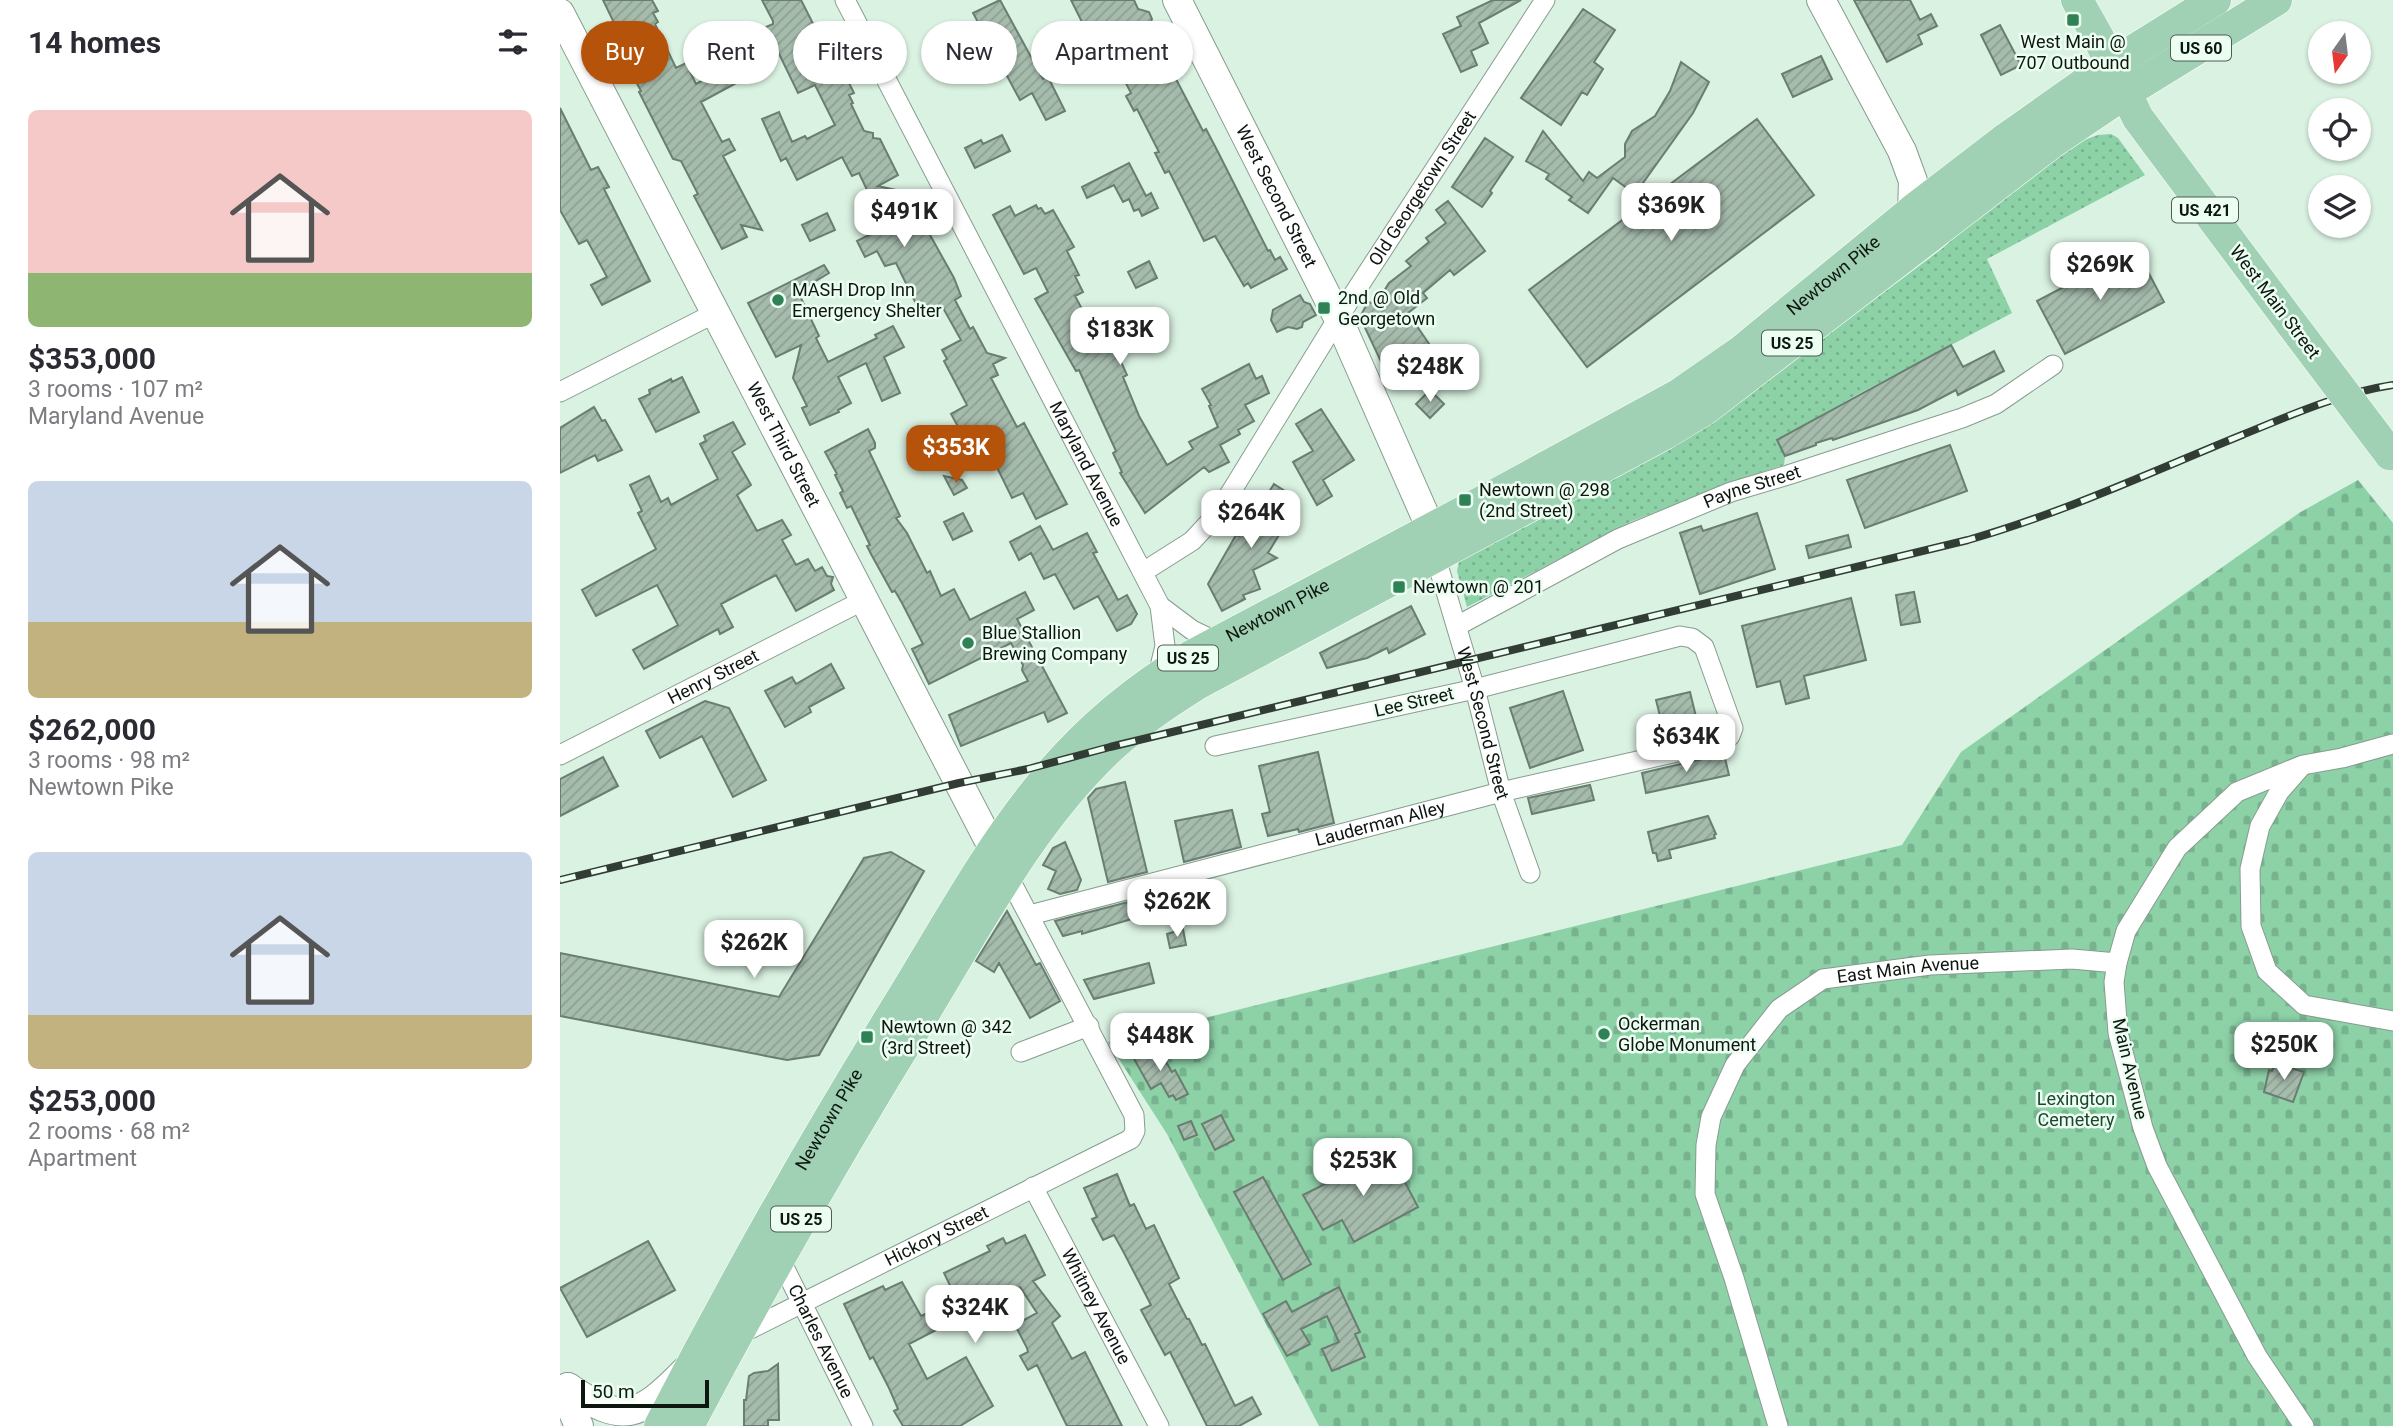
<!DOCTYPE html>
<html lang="en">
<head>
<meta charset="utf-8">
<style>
  body { margin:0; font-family:Roboto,sans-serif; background:#f2f2f3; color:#2b2b33; height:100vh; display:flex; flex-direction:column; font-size:26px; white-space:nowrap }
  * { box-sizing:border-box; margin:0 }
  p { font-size:23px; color:#7c7c81 }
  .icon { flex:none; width:38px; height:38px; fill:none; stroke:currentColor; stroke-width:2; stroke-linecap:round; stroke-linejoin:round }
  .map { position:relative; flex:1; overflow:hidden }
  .sheet { display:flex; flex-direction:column; background:#fff; width:560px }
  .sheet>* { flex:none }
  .hud { position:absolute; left:21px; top:21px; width:665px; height:63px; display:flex; gap:14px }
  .needle { width:46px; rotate:194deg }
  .fabs { position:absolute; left:1748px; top:21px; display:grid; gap:14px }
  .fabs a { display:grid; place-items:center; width:63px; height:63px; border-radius:50%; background:#fff; box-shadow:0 2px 5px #0004; font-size:35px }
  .scale { position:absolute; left:21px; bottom:18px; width:128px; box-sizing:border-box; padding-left:7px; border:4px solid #0e1610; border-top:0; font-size:19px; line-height:24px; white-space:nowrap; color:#0e1610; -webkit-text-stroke:5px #ebfef1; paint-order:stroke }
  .price { position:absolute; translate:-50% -60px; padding:0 16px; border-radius:14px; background:#fff; color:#222; font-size:23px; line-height:46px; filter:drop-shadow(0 2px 4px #0008) }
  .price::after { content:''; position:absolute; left:50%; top:42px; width:21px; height:16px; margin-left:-10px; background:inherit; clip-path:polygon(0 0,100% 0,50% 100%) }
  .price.active { background:#b45309; color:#fff }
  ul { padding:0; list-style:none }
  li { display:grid; align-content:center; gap:14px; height:371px; padding:0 28px }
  li span { display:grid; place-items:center; height:217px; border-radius:10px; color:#555 }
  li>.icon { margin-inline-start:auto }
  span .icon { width:126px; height:126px; fill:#fffc; stroke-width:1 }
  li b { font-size:30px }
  h2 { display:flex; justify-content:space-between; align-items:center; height:84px; padding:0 28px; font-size:30px }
  .tag { padding:0 24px; border-radius:32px; background:#fff; box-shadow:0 2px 5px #0004; font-size:24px; line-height:63px }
  .tag.active { background:#b45309; color:#fff }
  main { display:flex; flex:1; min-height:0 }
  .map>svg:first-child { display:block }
  .grass { fill:url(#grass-dots) }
  .cemetery { fill:url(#cemetery-stones) }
  .building { fill:url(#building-hatch); stroke:#697e70; stroke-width:2 }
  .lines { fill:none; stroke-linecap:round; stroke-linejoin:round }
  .street-casing { stroke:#869c8e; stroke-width:21 }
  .secondary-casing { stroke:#869c8e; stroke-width:30 }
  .primary-casing { stroke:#fff; stroke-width:33 }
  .street { stroke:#fff; stroke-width:19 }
  .secondary { stroke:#fff; stroke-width:28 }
  .primary { stroke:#a0d1b4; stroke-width:32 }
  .rail-casing { stroke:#313c34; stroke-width:8 }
  .rail { stroke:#ebfef1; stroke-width:5; stroke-dasharray:16; stroke-linecap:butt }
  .primary-bridge-casing { stroke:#fff; stroke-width:33; stroke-linecap:butt }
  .primary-bridge { stroke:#a0d1b4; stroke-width:32 }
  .poi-dot { fill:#2e8255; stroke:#ebfef1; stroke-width:2.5 }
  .labels { text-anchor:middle; stroke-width:5; stroke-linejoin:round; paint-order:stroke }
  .shield { fill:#ebfef1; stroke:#505c54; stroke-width:2 }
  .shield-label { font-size:16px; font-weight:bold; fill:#0e1610 }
  .poi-label { font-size:18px; fill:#0e1610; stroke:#ebfef1; text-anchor:start }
  .street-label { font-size:18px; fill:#0e1610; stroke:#ebfef1 }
  .park-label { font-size:18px; fill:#1e452f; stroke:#ebfef1 }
</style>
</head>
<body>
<main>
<section class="sheet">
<h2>14 homes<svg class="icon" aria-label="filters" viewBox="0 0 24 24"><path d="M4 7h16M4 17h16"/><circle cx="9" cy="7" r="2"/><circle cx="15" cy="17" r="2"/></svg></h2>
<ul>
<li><span style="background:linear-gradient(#f6c9c9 75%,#8fb573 0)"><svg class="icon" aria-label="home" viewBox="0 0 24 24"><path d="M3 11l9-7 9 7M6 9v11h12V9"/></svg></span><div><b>$353,000</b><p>3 rooms · 107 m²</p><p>Maryland Avenue</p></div></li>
<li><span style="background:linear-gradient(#c9d6e8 65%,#c2b280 0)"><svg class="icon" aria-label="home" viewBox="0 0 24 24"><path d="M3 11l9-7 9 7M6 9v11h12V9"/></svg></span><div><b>$262,000</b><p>3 rooms · 98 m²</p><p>Newtown Pike</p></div></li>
<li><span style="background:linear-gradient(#c9d6e8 75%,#c2b280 0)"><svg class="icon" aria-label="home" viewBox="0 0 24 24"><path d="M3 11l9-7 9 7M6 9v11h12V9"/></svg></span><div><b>$253,000</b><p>2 rooms · 68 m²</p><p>Apartment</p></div></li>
</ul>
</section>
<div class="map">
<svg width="1833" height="1426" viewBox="0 0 1833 1426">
  <defs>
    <pattern id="grass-dots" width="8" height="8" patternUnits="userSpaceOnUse" patternTransform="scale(1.75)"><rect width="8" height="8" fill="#8dd1a7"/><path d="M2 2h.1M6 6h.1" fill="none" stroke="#78b38f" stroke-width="1.8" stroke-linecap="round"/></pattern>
    <pattern id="cemetery-stones" width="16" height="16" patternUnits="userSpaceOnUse" patternTransform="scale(1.75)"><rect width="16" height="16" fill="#8dd1a7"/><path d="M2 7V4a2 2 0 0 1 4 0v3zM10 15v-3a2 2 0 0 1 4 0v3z" fill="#78b38f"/></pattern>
    <pattern id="building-hatch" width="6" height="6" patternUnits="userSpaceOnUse" patternTransform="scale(1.75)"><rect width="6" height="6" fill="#a5bbac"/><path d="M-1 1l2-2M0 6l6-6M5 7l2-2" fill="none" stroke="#8da093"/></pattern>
  </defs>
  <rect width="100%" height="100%" fill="#daf2e2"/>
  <!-- grass -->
  <path class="grass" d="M1551 134 1558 138 1585 175 1427 259 1452 313 1300 393 1217 440 1225 456 1224 465 1180 479 1070 522 907 607 897 571 900 557 1149 424 1383 248 1400 232 1521 141 1538 135Z"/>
  <!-- cemetery -->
  <path class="cemetery" d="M1798 480 1833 523V1426H759L607 1134 548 1042 1342 845 1401 752 1739 513Z"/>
  <!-- building -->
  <path class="building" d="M43 0H92L98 11 93 13 98 22 95 24 116 68 126 63 136 84 171 65 180 81 141 102 162 142 169 139 175 150 163 156 202 230 181 225 187 237 162 249 134 196 138 194 121 161 113 159 79 92 81 91 66 63 72 60Z
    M202 0H241L270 57 275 55 294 93 289 95 293 103 291 104 304 131 313 133V138L320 139 338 175 318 186 350 193 358 210 362 208 370 223 365 226 394 278 401 296 395 300 410 329 413 327 427 353 445 358 433 364 438 375 431 378 457 427 464 423 507 504 476 519 463 493 452 498 422 437 411 442 405 430 401 432 391 414 407 405 384 361 387 359 382 350 401 340 382 306 362 316 336 263 325 266 317 251 305 257 297 241 317 231 308 215 317 211 299 173 292 176 282 157 237 180 226 158 221 161 202 119 219 112 232 142 245 136 247 139 275 125 255 85 238 93 206 27 213 24V21Z
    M440 0 483 79 488 77 505 111 486 120 472 93 460 100 413 13Z
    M511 0H574L578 9 589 12 592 19 590 24 605 53 603 54 643 131 646 129 658 152 708 251 710 250 715 260 720 257 727 269 691 288 688 283 684 286 655 236 644 241 609 171 605 173 595 153 599 152 577 109 574 111 566 96 571 93 546 44 539 47 534 37 527 40 519 23 522 22Z
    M933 0H961L919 23 928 43 911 51 917 65 901 72 883 34 901 26 897 17Z
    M1294 0H1350L1360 20 1371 14 1377 26 1358 35 1362 44 1327 62Z
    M1023 9 1055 30 1034 62 1043 69 1027 95 1022 92 1001 125 961 98Z
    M1440 25 1461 65 1441 75 1421 35Z
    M1261 56 1272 79 1233 97 1222 74Z
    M1121 62 1149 82 1133 113 1075 194 1053 178 1028 213 1009 200 1012 197 986 179 989 174 966 161 983 131 1023 181 1029 172 1037 178 1065 157V144L1072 131 1095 116 1110 91Z
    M0 108 31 170 38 167 49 187 44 189 90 281 42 305 31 285 47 277 27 240 19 244 0 210Z
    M1197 119 1254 195 1027 367 969 290Z
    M442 135 450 151 415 168 405 148 421 140 423 144Z
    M925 138 953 157 930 191 932 193 922 207 892 187Z
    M569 163 586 196 591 193 598 208 582 216 579 209 574 211 569 199 563 202 554 185 527 198 522 187Z
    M888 201 925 251 894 275 890 270 863 293 867 298 848 313 876 354 860 365H854L849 357 824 368 800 317 808 302 816 304 829 283 851 266 846 261 869 242 866 238 886 223 876 210Z
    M476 205 478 209 481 208 485 214 493 210 514 247 507 251 519 275 515 276 523 292 515 296 536 335 540 333 544 341 548 339 558 355 567 375 563 377 579 416 607 465 633 449 629 442 658 427 649 406 651 405 642 389 689 364 696 379 702 376 709 393 685 405 694 421 678 430 680 434 660 445 669 462 649 472 644 467 585 513 560 473 562 472 553 453 556 451 519 370 516 371 475 299 488 292 476 268 464 274 433 215 450 206 455 216Z
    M267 213 275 230 250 241 242 225Z
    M1576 249 1604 302 1505 354 1477 301Z
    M589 261 597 278 576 288 568 272Z
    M264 265 269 273 238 292 259 336 256 338 268 362 317 338 315 335 333 326 344 347 324 357 340 393 322 401 306 363 278 377 291 403 278 410 279 412 250 425 242 408 247 406 233 378 241 345 216 357 188 303Z
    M740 295 744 302 750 304 756 315 743 322 742 327 737 329 728 327 717 332 711 320 713 310Z
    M1391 345 1403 367 1434 351 1444 371 1398 395 1396 390 1358 410 1273 440 1272 438 1256 443V445L1225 456 1217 440Z
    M122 377 139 412 96 432 79 399 90 394 89 390 111 379 112 382Z
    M870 390 884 404 870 418 856 404Z
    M34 407 42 421 45 420 62 450 38 461 35 455 0 473V428Z
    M761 409 794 460 763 480 772 496 757 505 733 462 753 451 736 424Z
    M173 422 185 444 172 452 191 485 177 495 197 531 222 520 231 535 222 540 236 565 248 559 255 571 262 567 267 576 273 577 271 584 274 590 236 611 216 575 161 604 173 627 160 634 158 629 84 669 73 650 118 625 97 585 36 616 22 590 96 549 78 513 82 511 70 485 89 476 101 502 108 498 111 505 158 479 140 444 146 441 144 436Z
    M308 429 315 443V448L309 451 340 516 336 518 347 533 367 573 370 571 381 596 394 589 410 620 465 592 474 610 457 619 507 713 488 722 484 712 401 746 389 715 468 681 462 670 463 665 451 643 369 684 352 649 363 644 342 603 335 591 332 592 311 554 307 546 310 545 291 506 287 508 280 493 283 491 275 475 277 474 265 452Z
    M1390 445 1407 491 1305 528 1287 480Z
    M384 476 402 480 407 488 394 495Z
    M714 484 736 498 721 522 725 525 708 553 717 558 693 570 700 589 683 595 685 599 662 611 648 584 676 535 679 536 696 508 698 509Z
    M403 513 412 531 393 540 384 522Z
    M1197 513 1215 569 1140 594 1120 533 1141 526 1143 531Z
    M480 526 493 550 527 533 537 552 533 553 558 600 567 595 577 614 571 624 557 631 538 596 514 609 495 574 484 579 471 553 459 560 450 542Z
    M1288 535 1291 547 1249 558 1246 546Z
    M1354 592 1360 622 1341 625 1336 595Z
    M1291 598 1306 660 1244 676 1249 698 1226 704 1220 681 1197 687 1182 626Z
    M851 606 865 634 829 653 827 648 807 658 767 668 760 653Z
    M271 664 284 688 249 707 251 712 225 727 205 691 232 677 236 684Z
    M1003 691 1023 750 970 768 950 708Z
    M1130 692 1140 733 1149 732 1113 740 1111 731 1104 732 1096 700Z
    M145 701 169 708 206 780 173 797 142 736 100 758 86 731Z
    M758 752 774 823 739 832 738 829 708 836 702 814 710 812 699 766Z
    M1164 754 1169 775 1086 793 1082 773Z
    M43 757 58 786 0 816V779Z
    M565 782 587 872 548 882 528 798 536 789Z
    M1030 785 1034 800 972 814 968 798Z
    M672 810 681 847 624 862 615 821Z
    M1148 816 1156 834 1154 835 1155 838 1109 850 1111 858 1098 861 1096 853H1093L1088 832Z
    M505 842 521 880 517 890 500 894 488 889 496 871 483 865 493 848Z
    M331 852 364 871 259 1055 227 1060 0 1016V953L219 997 304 858Z
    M603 893 608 908 522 934V931L503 936 495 921Z
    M447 911 476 965 480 963 500 1001 470 1018 439 963 434 972 416 961Z
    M623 929 626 945 610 948 607 934Z
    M589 963 594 983 534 999 524 980Z
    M596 1045 612 1072 615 1070 628 1094 616 1100 613 1095 609 1097 601 1083 591 1089 573 1057Z
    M1715 1063 1744 1072 1733 1102 1704 1092 1709 1070 1712 1071Z
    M661 1115 674 1140 655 1150 642 1124Z
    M631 1121 637 1135 624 1140 618 1126Z
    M829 1152 858 1207 794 1242 782 1220 763 1230 743 1195Z
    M557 1174 570 1206 574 1204 586 1229 594 1225 619 1278 609 1284 627 1319H629L642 1345 645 1344 675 1406 692 1397 701 1414 679 1426H647L610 1352 605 1355 581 1310 591 1305 563 1251 554 1235 543 1240 532 1219 537 1217 524 1188Z
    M703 1177 751 1264 723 1280 674 1192Z
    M465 1235 485 1275 473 1281 500 1316 492 1323 512 1359 525 1352 562 1426H507L477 1365 468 1370 460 1356 468 1352 467 1348 455 1325 477 1313 460 1287 424 1305 422 1301 380 1322 382 1327 349 1344 367 1379 406 1357 433 1406 400 1426H343L334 1411 338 1409 329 1388 313 1357 310 1359 284 1304 323 1286 325 1290 342 1282 361 1316 397 1300 384 1273 430 1251 427 1246 443 1238 446 1244Z
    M88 1241 115 1290 27 1337 0 1288Z
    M779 1287 800 1332 795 1334 805 1357 772 1371 762 1349 779 1342 767 1316 741 1329 750 1344 727 1356 703 1314 726 1301 732 1312Z
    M218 1364 219 1420H208V1426H184V1400H186L189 1376 194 1373 208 1371Z"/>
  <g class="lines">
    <!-- street casing -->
    <g class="street-casing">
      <g id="street">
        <path id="s1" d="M285 0 600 606 605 646 598 675"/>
        <path d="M0 392 155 313"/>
        <path id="s2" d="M875 555 915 689 941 792 970 873"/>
        <path id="s3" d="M583 572 632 541 658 513 778 318 985 0"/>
        <path d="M600 606 632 630 657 642"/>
        <path id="s4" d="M897 626 1058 539 1171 492 1228 475 1402 418 1436 404 1493 365"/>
        <path id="s5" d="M0 755 304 600"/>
        <path d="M1740 768 1719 792 1700 826 1690 869 1691 926 1707 971 1744 1005 1833 1021"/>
        <path id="s6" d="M470 915 941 792 1161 742 1170 736 1173 728 1144 647 1132 638 1120 636 915 689 655 746"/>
        <path d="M461 1052 529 1026"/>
        <path id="s7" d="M473 1187 599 1426"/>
        <path id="s8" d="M219 1257 303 1426"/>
        <path id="s9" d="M178 1335 571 1139 575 1131 574 1115 448 876"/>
        <path id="s10" d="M1218 1426 1174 1278 1145 1194 1146 1145 1151 1117 1175 1065 1219 1009 1263 979 1370 965 1512 959 1557 963"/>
        <path d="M1744 1426 1697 1356 1597 1166 1583 1128 1558 1033 1554 982 1557 963 1566 931 1617 848 1677 792 1743 765 1782 758 1833 744"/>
      </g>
    </g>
    <!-- secondary casing -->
    <g class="secondary-casing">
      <g id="secondary">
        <path id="s11" d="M617 0 778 318 871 529 875 549"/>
        <path d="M1261 0 1342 151 1353 181 1352 211"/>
        <path id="s12" d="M0 13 443 868"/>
        <path d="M8 1387C63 1425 79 1418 125 1371"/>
        <path d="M8 1387 12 1410 19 1426"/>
      </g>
    </g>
    <!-- primary casing -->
    <g class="primary-casing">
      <g id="primary">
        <path d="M1517 0 1539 39 1578 118 1731 323"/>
        <path id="s13" d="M100 1426C173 1284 251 1146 335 1010 422 869 480 744 630 657L939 493 1120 394 1179 353 1352 211 1447 138 1552 64 1655 0"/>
        <path d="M128 1426C201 1287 279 1151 361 1018 418 925 471 821 552 746 578 722 607 703 637 684L1104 434 1145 409 1491 143 1565 93 1716 0"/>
      </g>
    </g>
    <!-- street -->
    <use href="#street" class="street"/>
    <!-- secondary -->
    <use href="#secondary" class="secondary"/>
    <!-- primary -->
    <use href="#primary" class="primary"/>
    <!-- rail casing -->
    <g class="rail-casing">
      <path id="rail" d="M0 880 399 783 468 769 550 747 1408 540C1503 513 1591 472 1682 435 1731 415 1780 393 1833 385"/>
    </g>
    <!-- rail -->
    <use href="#rail" class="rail"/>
    <!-- primary-bridge casing -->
    <g class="primary-bridge-casing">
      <path id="primary-bridge" d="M1731 323 1830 454"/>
    </g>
    <!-- primary-bridge -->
    <use href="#primary-bridge" class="primary-bridge"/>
  </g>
  <!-- markers -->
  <g class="poi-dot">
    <rect x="1506" y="13" width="14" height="14" rx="3.5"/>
    <circle cx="218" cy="300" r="7"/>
    <rect x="757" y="301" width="14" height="14" rx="3.5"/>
    <rect x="898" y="493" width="14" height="14" rx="3.5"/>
    <rect x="832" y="580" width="14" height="14" rx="3.5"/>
    <circle cx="408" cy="643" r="7"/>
    <circle cx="1044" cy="1034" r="7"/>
    <rect x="300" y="1030" width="14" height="14" rx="3.5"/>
  </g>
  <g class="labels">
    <!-- shield labels -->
    <g class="shield">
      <rect x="1611" y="35.5" width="60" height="25" rx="5"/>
      <rect x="1612" y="197.5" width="66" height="25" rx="5"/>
      <rect x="1202" y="330.5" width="60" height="25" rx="5"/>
      <rect x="598" y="645.5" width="60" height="25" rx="5"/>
      <rect x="211" y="1206.5" width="60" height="25" rx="5"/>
    </g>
    <g class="shield-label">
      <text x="1641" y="54">US 60</text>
      <text x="1645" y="216">US 421</text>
      <text x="1232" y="349">US 25</text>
      <text x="628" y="664">US 25</text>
      <text x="241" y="1225">US 25</text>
    </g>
    <!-- poi labels -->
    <g class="poi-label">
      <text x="1513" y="48" text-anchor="middle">West Main @<tspan x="1513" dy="21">707 Outbound</tspan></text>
      <text x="232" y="296">MASH Drop Inn<tspan x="232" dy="21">Emergency Shelter</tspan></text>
      <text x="778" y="304">2nd @ Old<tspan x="778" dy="21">Georgetown</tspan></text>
      <text x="919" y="496">Newtown @ 298<tspan x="919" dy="21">(2nd Street)</tspan></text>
      <text x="853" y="593">Newtown @ 201</text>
      <text x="422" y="639">Blue Stallion<tspan x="422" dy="21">Brewing Company</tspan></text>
      <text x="1058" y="1030">Ockerman<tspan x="1058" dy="21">Globe Monument</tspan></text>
      <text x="321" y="1033">Newtown @ 342<tspan x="321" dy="21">(3rd Street)</tspan></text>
    </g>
    <!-- street labels -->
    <g class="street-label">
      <text dy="6" stroke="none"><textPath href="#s3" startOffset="480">Old Georgetown Street</textPath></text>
      <text dy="6" stroke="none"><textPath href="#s11" startOffset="220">West Second Street</textPath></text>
      <text dy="6" stroke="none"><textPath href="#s13" startOffset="1694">Newtown Pike</textPath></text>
      <text transform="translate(1715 302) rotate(53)" y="6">West Main Street</text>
      <text dy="6" stroke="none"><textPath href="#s12" startOffset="486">West Third Street</textPath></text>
      <text dy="6" stroke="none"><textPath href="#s1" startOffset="523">Maryland Avenue</textPath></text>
      <text dy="6" stroke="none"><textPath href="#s4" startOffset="327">Payne Street</textPath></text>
      <text dy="6" stroke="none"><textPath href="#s13" startOffset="1043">Newtown Pike</textPath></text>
      <text dy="6" stroke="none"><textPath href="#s5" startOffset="172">Henry Street</textPath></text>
      <text transform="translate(854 702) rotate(-13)" y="6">Lee Street</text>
      <text dy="6" stroke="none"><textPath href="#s2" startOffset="175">West Second Street</textPath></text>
      <text dy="6" stroke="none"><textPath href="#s6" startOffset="362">Lauderman Alley</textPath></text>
      <text dy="6" stroke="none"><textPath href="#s10" startOffset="588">East Main Avenue</textPath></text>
      <text transform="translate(1570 1069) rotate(77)" y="6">Main Avenue</text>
      <text dy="6" stroke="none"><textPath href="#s13" startOffset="350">Newtown Pike</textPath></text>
      <text dy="6" stroke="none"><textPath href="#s9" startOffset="222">Hickory Street</textPath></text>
      <text dy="6" stroke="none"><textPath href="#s7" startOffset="135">Whitney Avenue</textPath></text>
      <text dy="6" stroke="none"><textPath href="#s8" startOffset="94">Charles Avenue</textPath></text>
    </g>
    <!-- park labels -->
    <g class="park-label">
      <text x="1516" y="1105">Lexington<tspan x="1516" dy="21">Cemetery</tspan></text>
    </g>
  </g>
</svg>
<div class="fabs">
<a><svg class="needle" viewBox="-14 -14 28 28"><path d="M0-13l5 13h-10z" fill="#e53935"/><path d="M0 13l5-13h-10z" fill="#7c7c81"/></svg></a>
<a><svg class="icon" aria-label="locate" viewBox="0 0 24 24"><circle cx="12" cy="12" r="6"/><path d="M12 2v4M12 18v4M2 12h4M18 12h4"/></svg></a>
<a><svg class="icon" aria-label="layers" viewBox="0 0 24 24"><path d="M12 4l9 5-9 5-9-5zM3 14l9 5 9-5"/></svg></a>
</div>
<div class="scale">50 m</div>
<b class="price" style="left:1111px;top:243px">$369K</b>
<b class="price" style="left:344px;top:249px">$491K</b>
<b class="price" style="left:1540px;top:302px">$269K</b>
<b class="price" style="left:560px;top:367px">$183K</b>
<b class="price" style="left:870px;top:404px">$248K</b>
<b class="price active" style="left:396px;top:485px">$353K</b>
<b class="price" style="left:691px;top:550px">$264K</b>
<b class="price" style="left:1126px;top:774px">$634K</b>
<b class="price" style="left:617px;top:939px">$262K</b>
<b class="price" style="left:194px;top:980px">$262K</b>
<b class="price" style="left:600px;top:1073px">$448K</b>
<b class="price" style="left:1724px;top:1082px">$250K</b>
<b class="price" style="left:803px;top:1198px">$253K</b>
<b class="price" style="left:415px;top:1345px">$324K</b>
<div class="hud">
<a class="tag active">Buy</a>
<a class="tag">Rent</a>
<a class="tag">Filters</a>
<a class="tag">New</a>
<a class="tag">Apartment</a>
</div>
</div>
</main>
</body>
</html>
